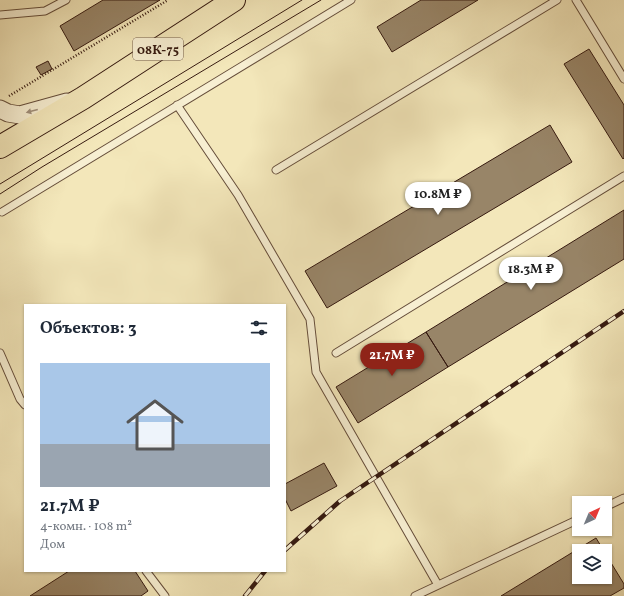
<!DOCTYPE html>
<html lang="ru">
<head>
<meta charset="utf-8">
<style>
  body { margin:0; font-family:Vollkorn,serif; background:#f6f6f7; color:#1f2937; height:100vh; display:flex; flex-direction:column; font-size:15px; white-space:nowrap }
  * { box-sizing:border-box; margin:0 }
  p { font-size:13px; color:#747a83 }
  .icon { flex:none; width:22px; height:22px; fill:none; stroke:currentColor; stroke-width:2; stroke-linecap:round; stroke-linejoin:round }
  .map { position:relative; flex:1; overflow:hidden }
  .panel { position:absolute; left:24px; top:304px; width:262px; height:268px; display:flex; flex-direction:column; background:#fff; border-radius:0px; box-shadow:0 1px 3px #0004 }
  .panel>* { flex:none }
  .needle { width:26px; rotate:44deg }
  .fabs { position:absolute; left:572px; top:496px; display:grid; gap:8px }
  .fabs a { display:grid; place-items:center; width:40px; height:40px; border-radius:0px; background:#fff; box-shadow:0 1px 3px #0004; font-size:20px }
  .price { position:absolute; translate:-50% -34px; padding:0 9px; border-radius:14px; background:#fff; color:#222; font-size:13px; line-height:26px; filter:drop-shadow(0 1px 2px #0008) }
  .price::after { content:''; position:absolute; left:50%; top:24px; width:12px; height:9px; margin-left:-6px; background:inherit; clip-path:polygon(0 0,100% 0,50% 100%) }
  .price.on { background:#8f2418; color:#fff }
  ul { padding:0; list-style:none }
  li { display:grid; align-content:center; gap:8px; height:212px; padding:0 16px }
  li span { display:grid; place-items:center; height:124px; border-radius:0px; color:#555 }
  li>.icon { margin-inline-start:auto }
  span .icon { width:72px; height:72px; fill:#fffc; stroke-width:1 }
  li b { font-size:17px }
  h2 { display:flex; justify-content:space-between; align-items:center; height:48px; padding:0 16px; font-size:17px }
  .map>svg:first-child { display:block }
  .building { fill:#988568; stroke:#361a10 }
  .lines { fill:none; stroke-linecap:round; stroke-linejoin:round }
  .service-casing { stroke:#654d3a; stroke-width:9 }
  .tertiary-casing { stroke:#654d3a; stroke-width:19 }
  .primary-casing { stroke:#361a10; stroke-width:24 }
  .path { stroke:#361a10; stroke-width:2.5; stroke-dasharray:1 2; stroke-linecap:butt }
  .service { stroke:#f7efd2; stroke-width:7 }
  .tertiary { stroke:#f7efd2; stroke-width:17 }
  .primary { stroke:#f3e7ba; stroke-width:22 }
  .tram { stroke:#361a10; stroke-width:1 }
  .rail-casing { stroke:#361a10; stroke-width:4.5 }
  .rail { stroke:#f7efd2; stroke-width:3; stroke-dasharray:9; stroke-linecap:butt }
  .oneway { fill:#a08f7b }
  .labels { text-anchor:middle; stroke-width:3; stroke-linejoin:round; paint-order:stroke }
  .shield { fill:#f7efd2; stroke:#705a4a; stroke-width:1 }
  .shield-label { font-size:13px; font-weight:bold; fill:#361a10 }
</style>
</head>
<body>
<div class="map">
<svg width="624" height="596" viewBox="0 0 624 596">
  <rect width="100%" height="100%" fill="#f3e7ba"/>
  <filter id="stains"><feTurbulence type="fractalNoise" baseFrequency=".005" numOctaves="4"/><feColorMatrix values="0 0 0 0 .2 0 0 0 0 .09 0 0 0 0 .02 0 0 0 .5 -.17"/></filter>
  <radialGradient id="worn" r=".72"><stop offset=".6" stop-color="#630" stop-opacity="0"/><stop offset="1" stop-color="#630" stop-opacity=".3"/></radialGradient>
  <!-- building -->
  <path class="building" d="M103 0H160L74 51 60 26Z
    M421 0H478L392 52 377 27Z
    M589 49 624 105V158L623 159 564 64Z
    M48 61 52 69 41 75 36 67Z
    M550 125 572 162 327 308 305 271Z
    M624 210V259L448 367 426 332Z
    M426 332 448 367 358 423 336 387Z
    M324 463 337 486 291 511 285 499V484Z
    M596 538 604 551H579V577H605V553L624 584V588L610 596H501Z
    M69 571H135L148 591 141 596H30Z"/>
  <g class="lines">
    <!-- service casing -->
    <g class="service-casing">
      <path id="service" d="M576 0 624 79
        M0 15 45 11 66 0
        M177 105 238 195 310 319 316 372 438 585
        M276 170 557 0
        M2 212 351 0
        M0 353 20 399 25 405
        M336 353 624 176
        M605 507 624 498
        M146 571 165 596
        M415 596 579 519"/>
    </g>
    <!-- tertiary casing -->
    <g class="tertiary-casing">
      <path id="tertiary" d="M0 109 8 113 20 115 67 102"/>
    </g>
    <!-- primary casing -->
    <g class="primary-casing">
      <path id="primary" d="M0 147 83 98 234 0"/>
    </g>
    <!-- path -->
    <path class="path" d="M9 96 168 0"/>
    <!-- service -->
    <use href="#service" class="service"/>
    <!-- tertiary -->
    <use href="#tertiary" class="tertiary"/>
    <!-- primary -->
    <use href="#primary" class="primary"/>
    <!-- tram -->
    <path class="tram" d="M0 184 302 0
      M0 194 42 167 321 0"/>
    <!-- rail casing -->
    <g class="rail-casing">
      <path id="rail" d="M285 550 340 501 624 311
        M245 596 265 571"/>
    </g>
    <!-- rail -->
    <use href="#rail" class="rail"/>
  </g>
  <!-- one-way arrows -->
  <defs><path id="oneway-solid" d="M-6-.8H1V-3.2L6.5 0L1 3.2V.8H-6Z"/></defs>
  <use class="oneway" href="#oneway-solid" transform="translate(32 111) rotate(165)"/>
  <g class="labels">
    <!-- shield labels -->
    <rect class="shield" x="133" y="38" width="50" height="22" rx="3"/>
    <g class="shield-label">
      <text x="158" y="54">08К-75</text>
    </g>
  </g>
  <rect width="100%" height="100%" filter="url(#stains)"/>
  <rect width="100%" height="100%" fill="url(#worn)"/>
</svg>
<div class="fabs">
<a><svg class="needle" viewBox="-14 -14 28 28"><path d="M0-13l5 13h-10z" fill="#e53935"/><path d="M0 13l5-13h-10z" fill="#747a83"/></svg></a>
<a><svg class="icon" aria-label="layers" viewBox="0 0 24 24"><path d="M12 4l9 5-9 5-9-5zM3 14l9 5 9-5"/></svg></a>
</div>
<b class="price" style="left:438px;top:216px">10.8M ₽</b>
<b class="price" style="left:531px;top:291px">18.3M ₽</b>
<b class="price on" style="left:392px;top:377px">21.7M ₽</b>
<section class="panel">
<h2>Объектов: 3<svg class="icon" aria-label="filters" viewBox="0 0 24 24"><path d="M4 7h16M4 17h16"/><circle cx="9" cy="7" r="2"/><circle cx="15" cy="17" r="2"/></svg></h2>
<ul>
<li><span style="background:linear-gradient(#a9c7e8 65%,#9aa5b1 0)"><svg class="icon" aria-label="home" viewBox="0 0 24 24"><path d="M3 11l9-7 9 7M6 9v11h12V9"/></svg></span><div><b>21.7M ₽</b><p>4-комн. · 108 m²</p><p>Дом</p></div></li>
</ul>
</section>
</div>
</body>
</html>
